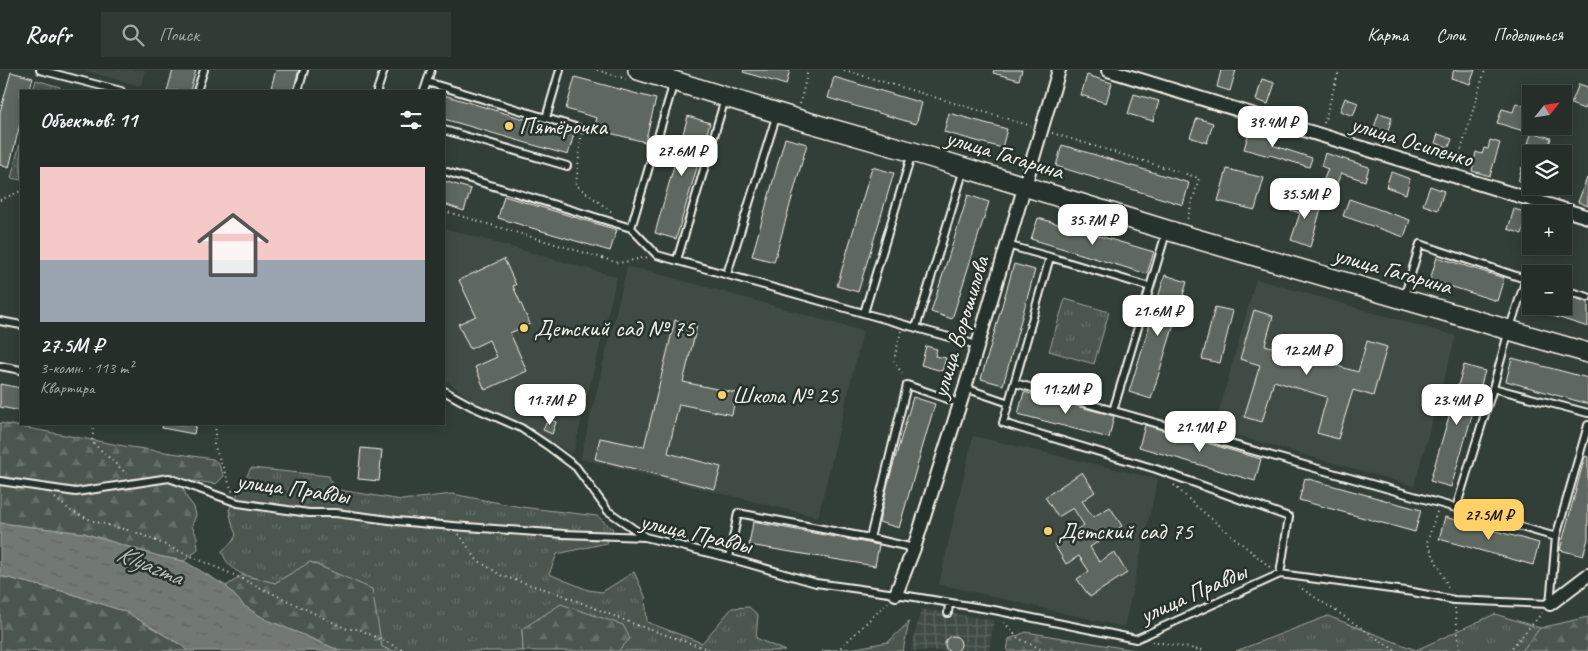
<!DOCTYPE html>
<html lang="ru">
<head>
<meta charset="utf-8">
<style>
  body { margin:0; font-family:Caveat,sans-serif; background:#323a36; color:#f1f3f6; height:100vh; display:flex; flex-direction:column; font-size:19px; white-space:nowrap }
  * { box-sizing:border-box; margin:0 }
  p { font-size:16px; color:#a4a8a8 }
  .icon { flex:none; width:28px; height:28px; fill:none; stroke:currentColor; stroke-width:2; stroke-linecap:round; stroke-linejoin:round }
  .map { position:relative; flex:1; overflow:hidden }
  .panel { position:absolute; left:20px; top:20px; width:425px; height:335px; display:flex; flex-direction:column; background:#262e2a; border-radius:0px; box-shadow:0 2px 12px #0003,0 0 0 1px #424a47 }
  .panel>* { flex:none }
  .needle { width:32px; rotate:60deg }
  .controls { position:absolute; left:1522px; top:15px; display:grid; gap:10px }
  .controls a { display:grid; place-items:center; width:50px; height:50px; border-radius:0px; background:#262e2a; box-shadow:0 2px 12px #0003,0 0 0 1px #424a47; font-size:25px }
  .price { position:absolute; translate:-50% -42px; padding:0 11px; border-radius:10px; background:#fff; color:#222; font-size:16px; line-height:32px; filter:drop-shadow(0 1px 2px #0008) }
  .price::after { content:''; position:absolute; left:50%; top:30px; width:15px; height:11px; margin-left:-8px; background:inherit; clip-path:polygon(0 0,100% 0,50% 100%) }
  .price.current { background:#ffd166; color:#111 }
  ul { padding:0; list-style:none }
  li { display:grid; align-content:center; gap:10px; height:265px; padding:0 20px }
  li+li { border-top:1px solid #424a47 }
  li span { display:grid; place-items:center; height:155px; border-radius:0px; color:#555 }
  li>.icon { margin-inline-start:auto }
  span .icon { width:90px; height:90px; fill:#fffc; stroke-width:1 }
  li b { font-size:21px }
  h2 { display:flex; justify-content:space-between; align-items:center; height:60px; padding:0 20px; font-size:21px }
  header { display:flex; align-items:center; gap:30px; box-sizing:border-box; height:70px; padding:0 25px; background:#262e2a; border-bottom:1px solid #424a47 }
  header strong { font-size:24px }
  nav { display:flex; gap:28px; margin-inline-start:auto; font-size:18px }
  .search { width:350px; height:45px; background:#323a36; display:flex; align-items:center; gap:12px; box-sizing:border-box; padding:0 18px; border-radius:0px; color:#a4a8a8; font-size:19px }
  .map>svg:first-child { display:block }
  .built { fill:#404b44 }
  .industrial { fill:url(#industrial-grid) }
  .grass { fill:url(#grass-tufts); stroke:#a0a49c }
  .forest { fill:url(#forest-firs); stroke:#a0a49c }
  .water { fill:url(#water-ripples); stroke:#a6a9a1 }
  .building { fill:#5f6861; stroke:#f4f1e8 }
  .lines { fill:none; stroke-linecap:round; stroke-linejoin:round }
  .lane-casing { stroke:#f4f1e8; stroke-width:10 }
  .street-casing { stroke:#f4f1e8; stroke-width:16 }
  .secondary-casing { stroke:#f4f1e8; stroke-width:22 }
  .path { stroke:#f4f1e8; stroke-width:2; stroke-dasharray:1 4; stroke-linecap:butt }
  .lane { stroke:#26332d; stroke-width:6 }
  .street { stroke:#26332d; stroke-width:12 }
  .secondary { stroke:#26332d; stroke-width:19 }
  .poi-dot { fill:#ffd166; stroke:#26332d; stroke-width:2 }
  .labels { text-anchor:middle; stroke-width:5; stroke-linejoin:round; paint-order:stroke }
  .poi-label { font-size:24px; fill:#f4f1e8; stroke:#26332d; text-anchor:start }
  .street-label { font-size:24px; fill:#f4f1e8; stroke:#26332d }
  .water-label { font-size:25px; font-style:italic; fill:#babbb3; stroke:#26332d }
</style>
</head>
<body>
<header>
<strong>Roofr</strong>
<div class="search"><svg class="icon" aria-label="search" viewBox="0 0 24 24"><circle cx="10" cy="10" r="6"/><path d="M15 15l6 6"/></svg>Поиск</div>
<nav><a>Карта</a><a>Слои</a><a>Поделиться</a></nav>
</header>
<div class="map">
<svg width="1588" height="581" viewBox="0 0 1588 581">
  <defs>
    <pattern id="industrial-grid" width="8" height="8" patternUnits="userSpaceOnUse" patternTransform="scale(1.25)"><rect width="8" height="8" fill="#404b44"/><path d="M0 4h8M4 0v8" fill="none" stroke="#5c655f"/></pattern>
    <pattern id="grass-tufts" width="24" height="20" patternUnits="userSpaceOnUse" patternTransform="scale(1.25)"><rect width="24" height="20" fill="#4c564f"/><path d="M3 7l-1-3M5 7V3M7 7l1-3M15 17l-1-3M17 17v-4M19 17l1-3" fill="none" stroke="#666f68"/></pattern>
    <pattern id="forest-firs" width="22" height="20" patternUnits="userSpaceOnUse" patternTransform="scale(1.25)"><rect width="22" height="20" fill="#4c564f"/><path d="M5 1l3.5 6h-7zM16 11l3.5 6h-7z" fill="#666f68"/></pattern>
    <pattern id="water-ripples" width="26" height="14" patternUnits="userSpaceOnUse" patternTransform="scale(1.25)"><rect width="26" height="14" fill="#727972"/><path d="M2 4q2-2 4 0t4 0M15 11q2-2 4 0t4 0" fill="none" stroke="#60635e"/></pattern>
  </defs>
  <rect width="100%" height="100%" fill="#323e38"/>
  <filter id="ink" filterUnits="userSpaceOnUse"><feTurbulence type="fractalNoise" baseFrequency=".02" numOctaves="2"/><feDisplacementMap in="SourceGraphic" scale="10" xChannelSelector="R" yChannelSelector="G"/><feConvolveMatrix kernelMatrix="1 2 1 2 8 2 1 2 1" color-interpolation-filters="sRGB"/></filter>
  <g filter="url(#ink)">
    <!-- built -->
    <path class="built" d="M83 0H145L141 16Z
      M444 158 617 207 573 384 523 355 473 331 444 309Z
      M627 197 652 202 863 261 818 447 580 389Z
      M1256 209 1456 266 1414 416 1214 359Z
      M973 366 1158 409 1124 557 939 514Z"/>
    <!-- industrial -->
    <path class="industrial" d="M921 539 994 550 989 581H911Z"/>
    <!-- grass -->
    <path class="grass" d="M36 10 60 17V21H33Z
      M21 69V110L11 108Z
      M1065 229 1109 242 1094 294 1049 281Z
      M251 398 329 406 333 419 402 430 452 424 521 437 597 446 613 459 607 473 557 484 549 504 588 520 602 522 634 502 645 526 647 552 702 573 732 538 749 537 758 545 756 568 785 581H618L630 569 522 559 523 581H392L382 577 337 504 311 492 275 513C252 508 230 506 222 481L232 472 236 465 233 457 229 440Z
      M1495 544 1540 558 1522 581H1236L1328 546 1416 580Z
      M909 552 903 581H822L856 578 888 572Z"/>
    <!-- forest -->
    <path class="forest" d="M0 353 124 376 213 389 218 393 224 406 216 414 194 411 183 418 187 428 194 437 196 445 192 456 197 467 198 480 184 491 158 486 84 463 0 453Z
      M310 492 372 519 382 577 392 581H341L265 549 244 536 226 516 243 505 275 513Z
      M0 506 66 522 126 542 181 575 187 581H0Z
      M561 534 623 555 630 569 618 581H523L522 559Z
      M1588 547V581H1522L1540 558Z
      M1026 562 1140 581H1007L1009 569Z"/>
    <!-- water -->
    <path class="water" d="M0 453 84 463 158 486 184 491 226 516 244 536 265 549 341 581H187L181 575 126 542 66 522 0 506Z"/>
    <!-- building -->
    <path class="building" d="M173 0H196L190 21H167Z
      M276 0H299L293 21H270Z
      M744 0H790L786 15 743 2Z
      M994 0H1022L1019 10 993 3Z
      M1221 0H1236L1230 21 1217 17Z
      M1454 0H1475L1470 14 1451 8Z
      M11 2 33 8 29 21H21V50L9 98 0 95V42Z
      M1087 5 1112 13 1106 33 1081 25Z
      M575 7 656 29 645 72 594 59 597 48 566 39Z
      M834 7 922 33 916 54 828 28Z
      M1262 9 1275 13 1268 34 1256 30Z
      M1579 14 1588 17V28L1584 39 1571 34Z
      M1134 24 1159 31 1153 51 1128 44Z
      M444 25 574 64 568 85 444 49Z
      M1345 28 1358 33 1353 46 1340 41Z
      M1516 33 1531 38V48L1527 62 1497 53 1502 39 1513 42Z
      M949 43 1007 59 1002 78 944 62Z
      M1379 43 1392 47 1386 68 1372 63Z
      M688 46 710 53 676 169 655 163Z
      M1197 48 1213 53 1207 73 1190 67Z
      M1250 59 1275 66 1272 75 1312 88 1309 97 1270 85 1269 86 1244 79Z
      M1532 62 1551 68 1548 79 1528 73Z
      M1438 64 1452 69 1449 77 1435 73Z
      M785 68 807 74 774 192 752 186Z
      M1490 70 1500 73 1490 106 1472 101 1476 82 1482 84 1484 78 1488 79Z
      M1062 75 1189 113 1183 135 1056 96Z
      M1325 83 1369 97 1365 111 1341 103 1333 124 1320 119 1328 99 1321 96Z
      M872 97 894 103 858 222 837 216Z
      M1522 97 1531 100 1529 114 1518 111Z
      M1227 99 1264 108 1255 140 1218 131Z
      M1391 102 1410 109 1406 124 1386 117Z
      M1587 108H1588V136L1578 132Z
      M444 111 471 119 464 141 444 134Z
      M1430 116 1444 121 1438 140 1423 135Z
      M968 125 989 132 952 249 931 242Z
      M504 126 617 160 610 181 498 148Z
      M1291 126 1322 135 1310 177 1291 170 1300 143 1287 139Z
      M1349 129 1410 150 1404 167 1343 146Z
      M1514 139 1528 143 1522 164 1508 159Z
      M1038 148 1154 182 1147 204 1031 169Z
      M1437 187 1504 208 1497 231 1430 210Z
      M504 189 516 215 513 216 530 254 510 263 527 301 485 320 475 297 497 287 489 270 470 279 458 254 476 246 459 210Z
      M1014 194 1035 200 1003 315 981 309Z
      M1165 205 1187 212 1151 329 1129 322Z
      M1564 225 1588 232V257L1528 238V236H1564Z
      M1215 237 1233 241 1220 293 1202 289Z
      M1254 240 1273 246 1265 275 1358 302 1367 271 1387 277 1373 326 1353 320 1338 369 1317 363 1327 327 1274 311 1262 352 1244 347 1260 295 1240 289Z
      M675 250 697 256 683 312 736 323 732 345 679 334 668 383 721 397 715 419 595 389 600 368 644 377Z
      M926 276 937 279 935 286 946 288 942 301 921 295Z
      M1512 288 1588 308V334L1506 311Z
      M1464 295 1485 301 1451 417 1430 411Z
      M0 314 21 318V341L0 337Z
      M556 315 566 318 562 336 551 333Z
      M1024 322 1114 346 1109 368 1018 344Z
      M913 327 935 334 899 458 879 452 888 413Z
      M548 349 556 352 552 364 543 360Z
      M163 354H196L194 364 162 358Z
      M1145 355 1261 389 1255 411 1139 377Z
      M361 378 382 380 379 411 358 409Z
      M1585 386 1588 387V469L1583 486 1560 480Z
      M1082 402 1095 422 1082 431 1093 447 1110 437 1122 456 1090 477 1099 492 1114 482 1127 503 1090 527 1077 509 1089 501 1079 486 1066 494 1054 474 1084 455 1073 438 1058 447 1045 427Z
      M1305 408 1421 440 1415 462 1299 430Z
      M1445 447 1539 473 1533 495 1439 469Z
      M753 452 879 475 875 496 749 475Z
      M945 574a8 8 0 1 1 16 0a8 8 0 1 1-16 0Z"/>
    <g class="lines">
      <!-- lane casing -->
      <g class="lane-casing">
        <path id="lane" d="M40 0 121 21
          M431 0 427 12 582 59
          M197 21 204 0
          M298 21 304 0
          M377 21 384 0
          M424 21 427 12
          M546 48 560 0
          M444 60 567 96
          M444 101 631 158 657 185 977 275
          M631 158 674 12
          M1007 175 1050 187 1003 353 1156 399 1289 447 1280 504 1413 522 1454 530 1550 534 1556 467 1456 438
          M1050 187 1150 217 1166 163
          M677 190 725 29
          M727 204 777 44
          M1526 209 1509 260 1493 318 1588 343
          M1564 220 1588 227
          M1404 228 1420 174 1531 211
          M864 243 912 83
          M0 251 21 255
          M916 258 964 99
          M0 296 21 300
          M1015 313 1456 438 1493 318
          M965 318 1009 333
          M444 321 473 337 521 358 548 376 576 397 608 441 644 466
          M1113 341 1150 217
          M0 411 76 422 169 408 238 433 309 443H336L397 451 453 456 564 464 645 467 729 488 816 513 896 524 994 540 1136 569 1280 504
          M1556 467 1588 355
          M870 468 907 315 959 333
          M729 488 738 443 870 468 914 478
          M948 543 949 533"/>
      </g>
      <!-- street casing -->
      <g class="street-casing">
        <path id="street" d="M1108 0 1588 147
          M896 524 914 478 965 318 1059 0
          M1550 534 1588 505"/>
      </g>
      <!-- secondary casing -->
      <g class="secondary-casing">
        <path id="secondary" d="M638 0 797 49 913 82 1183 165 1588 283"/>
      </g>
      <!-- path -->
      <path class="path" d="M597 0 626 9
        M844 0 1031 56
        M800 34 808 0
        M1324 53 1339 0
        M1052 63 1199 108 1187 150
        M581 68 576 115 612 142
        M1457 94 1485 0
        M0 130 21 121
        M444 141 619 193 648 187
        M901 261 894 290 903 306
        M94 354 92 372 128 405
        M216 354 214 375 233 423
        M1174 415 1196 436 1271 498
        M55 428 71 441 93 451 138 463 234 505 347 559H359L405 581
        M1437 442 1427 472 1449 519
        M459 464 477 490 502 506 557 523 634 554 713 581
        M1298 516 1396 581
        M1455 538 1460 581
        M1004 552 1018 568 1045 581
        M1152 571 1206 581
        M837 581 888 532
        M1509 581 1542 543"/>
      <!-- lane -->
      <use href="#lane" class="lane"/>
      <!-- street -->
      <use href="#street" class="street"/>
      <!-- secondary -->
      <use href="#secondary" class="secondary"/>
    </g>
  </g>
  <!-- markers -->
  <g class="poi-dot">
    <circle cx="509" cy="56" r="5"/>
    <circle cx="524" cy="258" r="5"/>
    <circle cx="722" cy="325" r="5"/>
    <circle cx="1048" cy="461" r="5"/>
  </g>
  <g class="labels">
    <!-- poi labels -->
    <g class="poi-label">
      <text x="519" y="64">Пятёрочка</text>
      <text x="534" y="266">Детский сад № 75</text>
      <text x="732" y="333">Школа № 25</text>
      <text x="1058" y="469">Детский сад 75</text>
    </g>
    <!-- street labels -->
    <g class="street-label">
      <text transform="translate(1412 71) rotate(17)" y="8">улица Осипенко</text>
      <text transform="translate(1005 84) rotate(17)" y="8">улица Гагарина</text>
      <text transform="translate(1393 200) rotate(16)" y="8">улица Гагарина</text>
      <text transform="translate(960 257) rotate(-73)" y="8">улица Ворошилова</text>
      <text transform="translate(293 418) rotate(8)" y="8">улица Правды</text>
      <text transform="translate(696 463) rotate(13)" y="8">улица Правды</text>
      <text transform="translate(1193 523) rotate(-24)" y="8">улица Правды</text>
    </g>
    <!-- water labels -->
    <g class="water-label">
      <text transform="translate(150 494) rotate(22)" y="9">Klyazma</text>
    </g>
  </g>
</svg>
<div class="controls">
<a><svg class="needle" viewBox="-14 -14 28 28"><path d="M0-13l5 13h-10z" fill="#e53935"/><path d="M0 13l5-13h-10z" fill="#a4a8a8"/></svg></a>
<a><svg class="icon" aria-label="layers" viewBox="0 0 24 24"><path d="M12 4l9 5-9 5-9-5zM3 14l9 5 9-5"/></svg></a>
<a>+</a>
<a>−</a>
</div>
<b class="price" style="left:1273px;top:78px">39.4M ₽</b>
<b class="price" style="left:682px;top:107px">27.6M ₽</b>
<b class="price" style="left:1305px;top:150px">35.5M ₽</b>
<b class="price" style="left:1093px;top:176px">35.7M ₽</b>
<b class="price" style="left:1158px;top:267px">21.6M ₽</b>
<b class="price" style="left:1307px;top:306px">12.2M ₽</b>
<b class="price" style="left:1066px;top:345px">11.2M ₽</b>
<b class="price" style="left:550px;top:356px">11.7M ₽</b>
<b class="price" style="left:1457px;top:356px">23.4M ₽</b>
<b class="price" style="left:1200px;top:383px">21.1M ₽</b>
<b class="price current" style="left:1489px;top:471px">27.5M ₽</b>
<section class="panel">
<h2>Объектов: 11<svg class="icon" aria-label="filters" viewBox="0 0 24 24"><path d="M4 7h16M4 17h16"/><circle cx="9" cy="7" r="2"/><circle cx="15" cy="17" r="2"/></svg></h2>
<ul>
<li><span style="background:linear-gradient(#f6c9c9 60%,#9aa5b1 0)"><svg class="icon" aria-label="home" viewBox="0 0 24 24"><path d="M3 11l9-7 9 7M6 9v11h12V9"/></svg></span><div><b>27.5M ₽</b><p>3-комн. · 113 m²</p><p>Квартира</p></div></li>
</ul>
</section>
</div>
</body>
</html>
